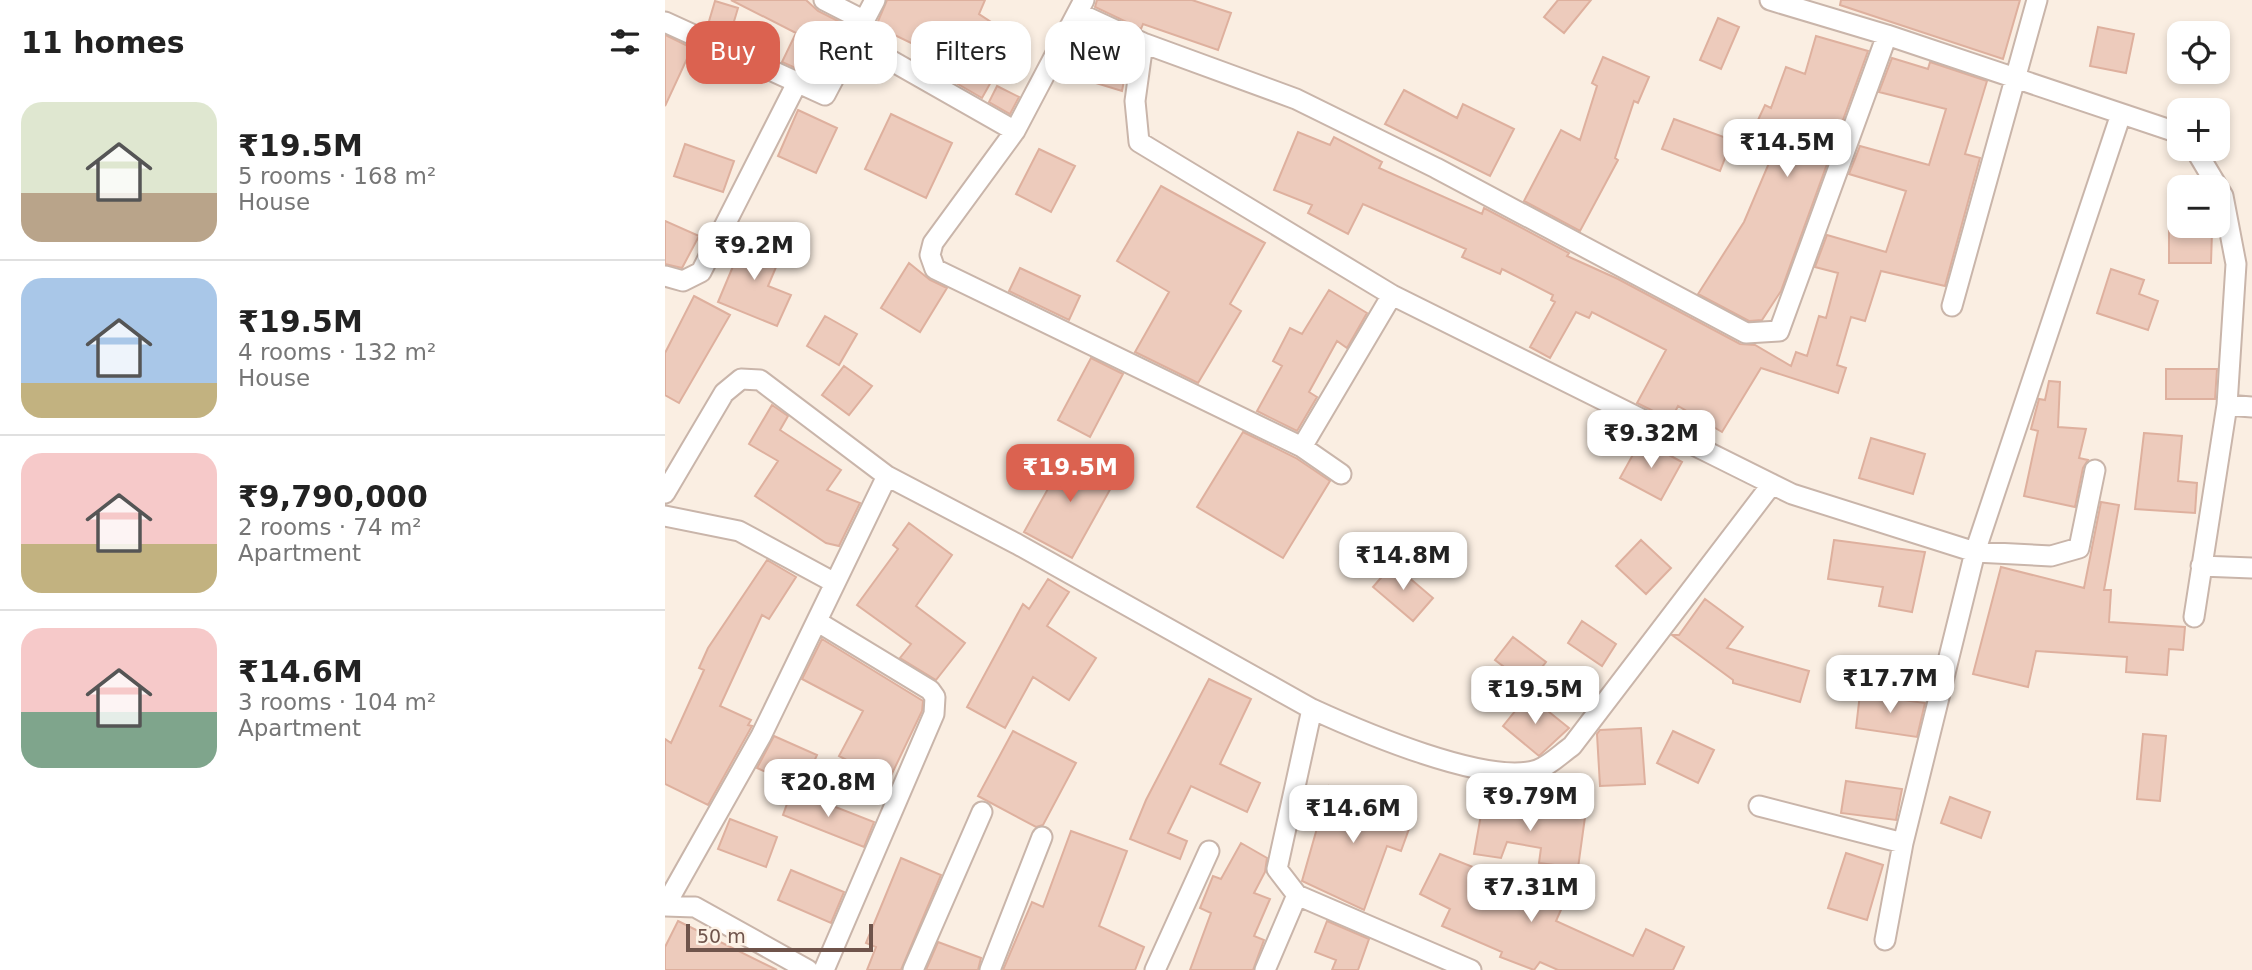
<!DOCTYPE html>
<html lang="en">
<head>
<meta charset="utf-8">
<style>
  body { margin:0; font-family:"DejaVu Sans",sans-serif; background:#f2f2f2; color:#222; height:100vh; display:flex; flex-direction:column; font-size:26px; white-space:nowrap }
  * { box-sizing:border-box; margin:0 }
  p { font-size:23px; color:#767676 }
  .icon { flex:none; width:38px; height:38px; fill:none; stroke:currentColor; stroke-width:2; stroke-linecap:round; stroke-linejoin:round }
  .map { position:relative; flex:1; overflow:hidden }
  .panel { display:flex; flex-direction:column; background:#fff; width:665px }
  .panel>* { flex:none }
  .hud { position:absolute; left:21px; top:21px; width:665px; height:63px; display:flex; gap:14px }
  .buttons { position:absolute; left:1502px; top:21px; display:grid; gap:14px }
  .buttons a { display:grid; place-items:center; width:63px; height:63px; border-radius:14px; background:#fff; box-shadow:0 4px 10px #0003; font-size:35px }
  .scale { position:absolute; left:21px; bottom:18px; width:187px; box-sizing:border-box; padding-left:7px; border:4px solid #6f544b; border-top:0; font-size:19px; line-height:24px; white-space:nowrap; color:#6f544b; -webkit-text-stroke:5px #fdf3e7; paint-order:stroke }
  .price { position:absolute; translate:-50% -60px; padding:0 16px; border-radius:14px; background:#fff; color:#222; font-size:23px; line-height:46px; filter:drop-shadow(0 2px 4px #0008) }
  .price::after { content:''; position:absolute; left:50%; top:42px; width:21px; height:16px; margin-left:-10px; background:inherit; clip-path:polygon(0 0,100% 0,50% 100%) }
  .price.active { background:#db6250; color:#fff }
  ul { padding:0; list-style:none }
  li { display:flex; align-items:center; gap:21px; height:175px; padding:0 21px }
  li+li { border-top:2px solid #e0e0e0 }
  li span { display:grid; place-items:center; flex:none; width:196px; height:140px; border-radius:21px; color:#555 }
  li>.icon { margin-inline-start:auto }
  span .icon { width:84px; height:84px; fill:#fffc; stroke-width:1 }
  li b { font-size:30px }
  h2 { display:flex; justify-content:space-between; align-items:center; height:84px; padding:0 21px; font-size:30px }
  .tag { padding:0 24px; border-radius:21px; background:#fff; box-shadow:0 4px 10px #0003; font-size:24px; line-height:63px }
  .tag.active { background:#db6250; color:#fff }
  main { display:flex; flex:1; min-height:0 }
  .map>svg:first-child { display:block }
  .building { fill:#edcbbc; stroke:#deb09e; stroke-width:2 }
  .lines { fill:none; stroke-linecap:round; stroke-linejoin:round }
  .minor-casing { stroke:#c9b5aa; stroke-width:23 }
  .minor { stroke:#fff; stroke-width:19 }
</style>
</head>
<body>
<main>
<section class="panel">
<h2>11 homes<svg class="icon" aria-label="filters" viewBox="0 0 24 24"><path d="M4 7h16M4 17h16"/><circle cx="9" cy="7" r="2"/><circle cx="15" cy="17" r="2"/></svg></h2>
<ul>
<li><span style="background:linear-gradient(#dfe7d0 65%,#b9a48a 0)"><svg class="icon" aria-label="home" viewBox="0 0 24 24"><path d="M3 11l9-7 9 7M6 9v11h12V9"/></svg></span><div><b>₹19.5M</b><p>5 rooms · 168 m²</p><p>House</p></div></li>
<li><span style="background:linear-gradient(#a9c7e8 75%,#c2b280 0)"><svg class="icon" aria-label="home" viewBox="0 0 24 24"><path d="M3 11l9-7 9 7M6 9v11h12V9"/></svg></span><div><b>₹19.5M</b><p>4 rooms · 132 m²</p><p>House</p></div></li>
<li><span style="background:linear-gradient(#f6c9c9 65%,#c2b280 0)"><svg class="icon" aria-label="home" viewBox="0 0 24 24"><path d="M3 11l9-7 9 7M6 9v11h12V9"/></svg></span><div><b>₹9,790,000</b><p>2 rooms · 74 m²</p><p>Apartment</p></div></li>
<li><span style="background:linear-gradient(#f6c9c9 60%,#7fa58c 0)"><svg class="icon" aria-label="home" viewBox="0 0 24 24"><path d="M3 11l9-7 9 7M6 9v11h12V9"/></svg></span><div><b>₹14.6M</b><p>3 rooms · 104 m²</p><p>Apartment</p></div></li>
</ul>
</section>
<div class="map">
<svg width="1587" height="970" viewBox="0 0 1587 970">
  <rect width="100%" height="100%" fill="#faeee2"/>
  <!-- building -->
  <path class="building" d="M66 0H141L153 11 183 26 155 79 117 62 131 33Z
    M222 0H320L314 14 346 35 328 62 335 66 317 98 286 80 298 46 260 25 250 45 211 26Z
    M432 0H527L566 13 553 50 478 24 476 29 430 7Z
    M893 0H926L899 33 879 17Z
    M1176 0H1355L1338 59 1175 5Z
    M50 1 73 8 64 38 42 28Z
    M1053 18 1074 27 1056 69 1035 60Z
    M1433 27 1469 34 1461 73 1425 66Z
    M422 31 465 50 457 91 408 76Z
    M0 35 27 48 0 106Z
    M1151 36 1203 51 1116 291 1097 320 1084 321 1033 294 1079 222 1110 149 1085 137 1100 105 1106 108 1121 67 1140 74Z
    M938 57 984 77 973 103 969 101 950 158 953 160 915 231 859 201 896 130 915 140 932 86 927 83Z
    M1227 58 1263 69 1265 62 1322 81 1300 154 1315 158 1280 286 1216 271 1200 321 1186 317 1172 365 1181 368 1173 393 1096 368 1057 432 1013 406 1006 420 972 403 1001 350 927 312 924 318 911 312 885 358 865 347 890 302 886 300 888 295 837 269 835 274 797 257 801 249 698 204 683 234 643 213 647 205 609 190 633 132 665 145 669 137 717 162 714 168 817 214 819 208 904 253 902 256 953 279 1075 344 1090 345 1126 366 1131 352 1142 356 1154 316 1161 318 1173 273 1150 267 1162 235 1221 252 1241 191 1184 174 1195 146 1264 165 1281 109 1214 92Z
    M332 86 354 97 345 114 324 102Z
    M739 90 792 118 798 104 849 129 825 176 720 124Z
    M133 110 172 128 151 173 113 156Z
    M226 114 287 143 261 198 200 169Z
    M1009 119 1067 140 1055 171 997 149Z
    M20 144 69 161 58 192 9 176Z
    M374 149 410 166 386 212 351 194Z
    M496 186 600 243 565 304 576 311 533 383 470 352 504 292 452 261Z
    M0 221 34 236 17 268 0 264Z
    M1504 231 1547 232 1546 263H1504Z
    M72 234 117 253 103 286 126 295 112 326 53 302 69 264 61 261Z
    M244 263 265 280 282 288 255 332 216 308Z
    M355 268 415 296 404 320 344 291Z
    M1446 269 1479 280 1474 294 1493 301 1483 330 1432 313Z
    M664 290 702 313 682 348 672 341 644 392 652 397 632 431 592 411 617 366 608 361 625 328 637 334Z
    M29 296 65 315 14 403 0 395V353Z
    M160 316 192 334 174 365 142 346Z
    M426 358 458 374 425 437 393 420Z
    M179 366 207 386 184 415 157 395Z
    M1501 369H1552L1550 399H1501Z
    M1384 381 1395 382 1393 427 1421 429 1414 458 1423 460 1418 468 1410 507 1359 496 1373 431 1366 429 1374 399 1380 400Z
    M107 405 123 416 115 430 176 470 162 490 195 503 174 546 161 543 90 496 113 461 84 444Z
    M578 432 631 458 665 481 618 558 532 507Z
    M1479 433 1517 436 1513 481 1532 483 1530 513 1470 509Z
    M1206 438 1260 454 1248 494 1194 478Z
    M976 440 1017 462 996 500 955 478Z
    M404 451 452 477 407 558 359 532Z
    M1436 502 1454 505 1439 590H1446L1444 622 1520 627 1518 650 1504 649 1502 675 1461 672 1462 657 1371 651 1363 687 1308 674 1336 567 1419 588Z
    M244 523 287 555 251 606 300 643 271 680 235 658 246 644 192 605 233 549 228 545Z
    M976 540 1006 568 981 594 951 566Z
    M1169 540 1260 552 1247 612 1214 606 1218 587 1163 579Z
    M102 560 131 577 104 619 97 615 55 706 86 720 83 725 87 726 43 805 0 784V739L6 743 39 670 34 668 43 648Z
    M728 564 768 598 748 621 708 587Z
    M383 579 404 592 382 626 431 658 404 700 368 677 340 728 302 707 358 604 364 609Z
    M1040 599 1078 627 1062 648 1144 671 1135 702 1068 683V680L1007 635H1014Z
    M917 621 951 644 937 666 903 643Z
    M848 637 881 662 863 685 830 660Z
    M157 639 258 701 257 711 223 782 174 756 198 711 137 679Z
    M544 679 586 699 555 764 595 783 582 812 526 786 503 833 522 841 515 859 465 839 481 800Z
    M1195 694 1260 703 1252 737 1191 728Z
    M863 695 904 728 874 756 838 726Z
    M976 728 980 784 935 786 932 734 935 730Z
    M348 731 411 763 378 825 371 827 313 796Z
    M1008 731 1049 750 1033 783 992 763Z
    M1478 734 1501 736 1495 801 1472 799Z
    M109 736 152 755 137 788 92 768Z
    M1181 781 1237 789 1231 820 1176 813Z
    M664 786 749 815 736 851 722 846 699 910 637 881Z
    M127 790 209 822 199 847 118 815Z
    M1285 797 1325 812 1316 838 1276 823Z
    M819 798 848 804V807L920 817 913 868 874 863 876 848 842 842 836 858 809 854Z
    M65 819 112 837 101 867 53 849Z
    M406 831 462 851 434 926 479 947 470 970H338L367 902 378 907Z
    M576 843 602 858 600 872 589 893 605 899 589 936 599 940 588 970H525L546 913 535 908 548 876 556 879Z
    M1181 853 1218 865 1202 920 1163 908Z
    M775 854 899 903 891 921 968 956 981 929 1019 947 1008 970H893L875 962 869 970 835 957 837 952 777 926 785 909 755 894Z
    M236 858 276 875 236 970H202L211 947 201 943Z
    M126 870 179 892 166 923 113 900Z
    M13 921 112 970H0V947Z
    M662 921 704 939 693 970H667L671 960 650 952Z
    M273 942 316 958 313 970H261Z"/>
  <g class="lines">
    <!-- minor casing -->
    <g class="minor-casing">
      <path id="minor" d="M159 0 200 21
        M419 0 350 131 268 243 265 255 270 269 637 447 676 474
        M1105 0 1222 35 1514 133
        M413 13 478 43 631 99 771 168 1081 333 1114 331 1222 35
        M0 22 160 95 210 0
        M190 40 350 131
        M478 43 470 101 474 142 727 295 1127 494 1310 552 1386 556 1414 548 1430 470
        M0 276 18 281 36 272 133 81
        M1287 306 1372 0
        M1562 405 1587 407
        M637 447 727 295
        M0 493 59 393 76 379 95 380 222 476 352 544 647 709C695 731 822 786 872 770 884 766 897 753 907 746L1107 484
        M0 516 74 531 170 583
        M1536 566 1587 568
        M1529 617 1562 405 1571 264 1558 196 1530 149
        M153 622 265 690 270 697 269 714 159 970
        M647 709 612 869 632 895 806 970
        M1094 806 1238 843 1310 552 1456 114
        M1220 940 1238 843
        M143 970 30 907 0 906 96 736 222 476
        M248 970 317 812
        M325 970 377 837
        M490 970 544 851
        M600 970 632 895"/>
    </g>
    <!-- minor -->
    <use href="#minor" class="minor"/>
  </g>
</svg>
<div class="buttons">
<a><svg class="icon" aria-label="locate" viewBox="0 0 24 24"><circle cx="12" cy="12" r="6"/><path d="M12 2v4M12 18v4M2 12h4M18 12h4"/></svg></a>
<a>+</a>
<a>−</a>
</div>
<div class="scale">50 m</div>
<b class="price" style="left:1122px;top:179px">₹14.5M</b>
<b class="price" style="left:89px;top:282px">₹9.2M</b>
<b class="price" style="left:986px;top:470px">₹9.32M</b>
<b class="price active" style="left:405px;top:504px">₹19.5M</b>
<b class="price" style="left:738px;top:592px">₹14.8M</b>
<b class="price" style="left:1225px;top:715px">₹17.7M</b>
<b class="price" style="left:870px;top:726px">₹19.5M</b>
<b class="price" style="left:163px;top:819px">₹20.8M</b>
<b class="price" style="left:865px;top:833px">₹9.79M</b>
<b class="price" style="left:688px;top:845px">₹14.6M</b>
<b class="price" style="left:866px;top:924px">₹7.31M</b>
<div class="hud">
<a class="tag active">Buy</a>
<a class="tag">Rent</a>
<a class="tag">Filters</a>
<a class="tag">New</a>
</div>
</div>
</main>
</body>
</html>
